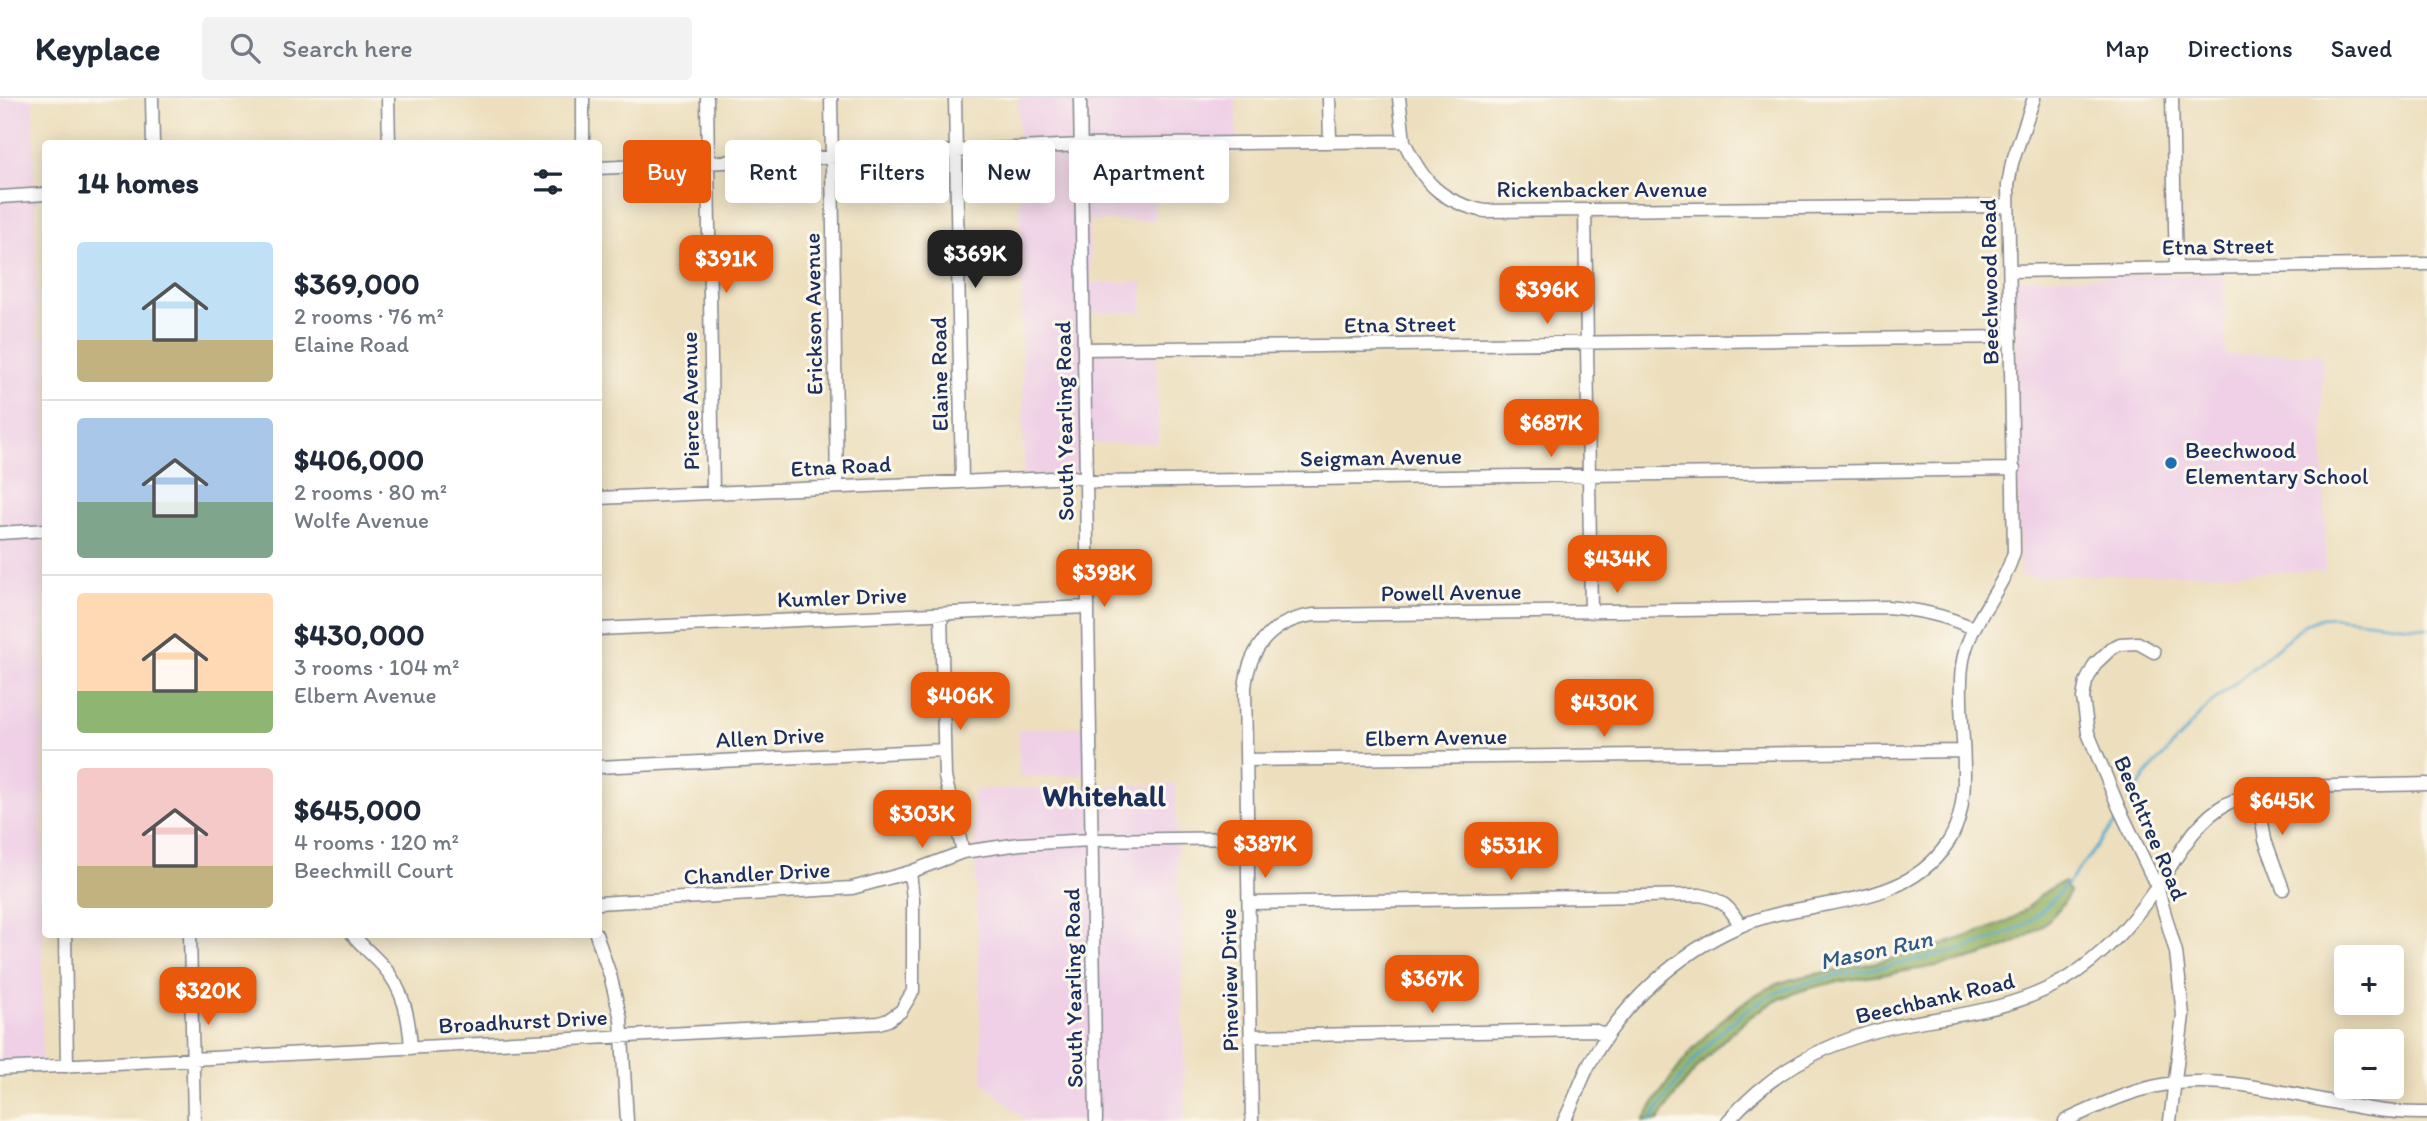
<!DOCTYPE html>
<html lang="en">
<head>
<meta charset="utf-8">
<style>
  body { margin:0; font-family:Itim,sans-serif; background:#f2f2f3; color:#1f2937; height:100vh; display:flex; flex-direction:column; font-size:26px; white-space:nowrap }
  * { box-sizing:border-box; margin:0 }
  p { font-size:23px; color:#747a83 }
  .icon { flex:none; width:38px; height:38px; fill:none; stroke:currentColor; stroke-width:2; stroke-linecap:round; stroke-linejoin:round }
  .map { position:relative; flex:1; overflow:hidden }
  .panel { position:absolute; left:42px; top:42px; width:560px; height:798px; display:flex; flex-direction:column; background:#fff; border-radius:7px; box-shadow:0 4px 18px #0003 }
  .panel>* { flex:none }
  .banner { position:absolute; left:623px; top:42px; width:665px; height:63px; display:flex; gap:14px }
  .tools { position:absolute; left:2334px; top:847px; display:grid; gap:14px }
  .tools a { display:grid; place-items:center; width:70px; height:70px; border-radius:7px; background:#fff; box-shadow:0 4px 18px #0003; font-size:35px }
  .price { position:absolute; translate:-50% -60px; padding:0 16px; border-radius:14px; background:#ea580c; color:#fff; font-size:23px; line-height:46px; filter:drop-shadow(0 2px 4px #0008) }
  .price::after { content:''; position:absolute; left:50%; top:42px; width:21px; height:16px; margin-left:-10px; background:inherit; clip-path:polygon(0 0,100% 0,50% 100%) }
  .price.on { background:#222; color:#fff }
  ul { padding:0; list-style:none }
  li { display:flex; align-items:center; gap:21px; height:175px; padding:0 35px }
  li+li { border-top:2px solid #e0e1e3 }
  li span { display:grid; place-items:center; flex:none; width:196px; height:140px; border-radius:7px; color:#555 }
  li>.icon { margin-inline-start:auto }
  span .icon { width:84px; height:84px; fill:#fffc; stroke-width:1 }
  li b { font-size:30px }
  h2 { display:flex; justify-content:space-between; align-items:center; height:84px; padding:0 35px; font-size:30px }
  .pill { padding:0 24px; border-radius:7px; background:#fff; box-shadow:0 4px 18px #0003; font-size:24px; line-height:63px }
  .pill.on { background:#ea580c; color:#fff }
  header { display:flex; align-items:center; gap:42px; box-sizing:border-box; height:98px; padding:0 35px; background:#fff; border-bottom:2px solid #e0e1e3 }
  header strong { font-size:33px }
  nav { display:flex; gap:38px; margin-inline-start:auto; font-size:24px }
  .search { width:490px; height:63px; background:#f2f2f3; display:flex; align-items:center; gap:18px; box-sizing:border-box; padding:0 24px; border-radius:7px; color:#747a83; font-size:26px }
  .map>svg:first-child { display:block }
  .built { fill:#efd0e6 }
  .forest { fill:#98b466; stroke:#5a7262; stroke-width:2 }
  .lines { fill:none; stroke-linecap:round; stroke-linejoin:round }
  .stream { stroke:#52aacf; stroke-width:2.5 }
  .minor-casing { stroke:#84878e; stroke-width:15 }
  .minor { stroke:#fff; stroke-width:12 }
  .poi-dot { fill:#1f6fb2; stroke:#fbf7ec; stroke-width:2.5 }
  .labels { text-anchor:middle; stroke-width:6; stroke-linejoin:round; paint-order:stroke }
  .street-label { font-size:23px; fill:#1b2f5e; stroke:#fbf7ec }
  .poi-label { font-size:23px; fill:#1b2f5e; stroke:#fbf7ec; text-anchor:start }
  .water-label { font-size:24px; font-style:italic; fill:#2e5a86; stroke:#fbf7ec }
  .district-label { font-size:30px; font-weight:bold; fill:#1b2f5e; stroke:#fbf7ec }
</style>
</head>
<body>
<header>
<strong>Keyplace</strong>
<div class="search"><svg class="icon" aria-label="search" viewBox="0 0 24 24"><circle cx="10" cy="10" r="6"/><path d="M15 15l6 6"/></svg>Search here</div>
<nav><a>Map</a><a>Directions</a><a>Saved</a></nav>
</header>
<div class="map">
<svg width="2427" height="1023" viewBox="0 0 2427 1023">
  <rect width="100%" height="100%" fill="#fbf7ec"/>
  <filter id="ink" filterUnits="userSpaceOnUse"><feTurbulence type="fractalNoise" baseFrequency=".0143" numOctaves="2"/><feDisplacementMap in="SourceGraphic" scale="14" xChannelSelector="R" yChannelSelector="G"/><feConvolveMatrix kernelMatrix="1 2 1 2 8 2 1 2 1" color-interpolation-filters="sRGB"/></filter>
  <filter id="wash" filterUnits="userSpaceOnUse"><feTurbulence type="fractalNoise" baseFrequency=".00686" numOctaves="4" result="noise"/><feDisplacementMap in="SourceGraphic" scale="28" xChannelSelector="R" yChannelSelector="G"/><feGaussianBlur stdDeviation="1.57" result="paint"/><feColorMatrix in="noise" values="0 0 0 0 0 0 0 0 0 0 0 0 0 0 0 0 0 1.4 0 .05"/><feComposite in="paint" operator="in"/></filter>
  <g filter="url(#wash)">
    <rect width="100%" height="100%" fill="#eddfbd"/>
    <!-- built -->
    <path class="built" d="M0 0H33L38 239H46V421L43 422 42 971 0 972Z
      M1018 0H1236L1237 45 1154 48 1155 122 1089 123 1091 185 1143 184 1142 214 1083 215 1084 253H1157L1158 345 1085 346V378L1024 380Z
      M2224 176 2226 257 2322 255 2326 473 2020 479 2015 180Z
      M1090 628 1091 677 1019 679 1018 631Z
      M1176 686 1178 806 1181 807 1185 1023H1025L982 983 973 692Z"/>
    <!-- forest -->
    <path class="forest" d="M2064 784 2070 794C2021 886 1866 863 1782 900 1733 922 1686 979 1658 1023H1643C1676 967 1724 902 1789 882 1807 877 1827 874 1846 871 1882 863 1924 854 1959 841 1976 835 1997 829 2013 820 2032 809 2043 790 2064 784Z"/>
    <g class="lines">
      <!-- stream -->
      <path class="stream" d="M2129 703 2147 676 2209 607 2304 527 2321 520 2333 519 2427 530
        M1650 1023C1686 968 1734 904 1801 886 1837 876 1875 871 1911 863 1949 855 1987 847 2022 828 2050 813 2094 752 2115 725"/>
    </g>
  </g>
  <g filter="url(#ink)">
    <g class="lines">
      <!-- minor casing -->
      <g class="minor-casing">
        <path id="minor" d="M152 0 153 46
          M388 0 389 46
          M583 0V46
          M707 0 713 395
          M831 0 837 389
          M955 0 962 384
          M1080 0 1096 1023
          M1329 0 1330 44
          M1399 0 1404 43
          M2172 0 2176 170
          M598 70 1081 47 1404 43C1422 83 1440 104 1485 113L2008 108
          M0 99 46 96
          M1585 113 1591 514
          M2010 173 2427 166
          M1084 251 2011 239
          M598 400 1074 379 1096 384 2014 371
          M0 435 46 432
          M941 516 945 679 963 754
          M598 531 1088 509
          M2154 554 2138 545 2120 546 2112 550 2095 566 2086 584 2083 600 2088 635 2119 710 2157 789 2176 854 2183 917 2170 1023
          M1246 662 1963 653
          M598 669 944 652
          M2257 693 2265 742 2283 791
          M598 805 852 790 910 774 963 754 1020 746 1091 742 1248 740
          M1249 805 1700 797C1721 801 1731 809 1740 828
          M65 836 67 968
          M190 836 194 1023
          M352 836C362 848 373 857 383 868 404 892 409 919 411 950
          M596 836 610 877 621 921 627 1023
          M1251 938 1593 932 1607 937
          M0 971 879 925 888 922 901 913 913 893V801L910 774
          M1252 1023 1245 590C1249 549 1273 522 1314 517L1887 509C1919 512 1944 517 1973 530
          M1564 1023C1574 1004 1580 984 1590 965 1622 906 1679 854 1740 828 1809 798 1901 814 1947 746 1979 699 1955 623 1962 569 1967 524 2002 496 2014 454L2008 87 2012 65 2034 0
          M1728 1023C1775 969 1837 939 1906 926 1962 916 2014 911 2064 882 2103 859 2131 826 2157 789 2177 760 2195 722 2228 705 2263 688 2299 689 2337 688 2367 687 2397 687 2427 686
          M2065 1023C2100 1007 2139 988 2177 985 2261 977 2342 1017 2427 1015"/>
      </g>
      <!-- minor -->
      <use href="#minor" class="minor"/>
    </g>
  </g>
  <!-- markers -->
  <circle class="poi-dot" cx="2171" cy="365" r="7"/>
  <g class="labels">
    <!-- street labels -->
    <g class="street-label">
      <text x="1602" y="99">Rickenbacker Avenue</text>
      <text transform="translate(2218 148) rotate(-1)" y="8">Etna Street</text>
      <text transform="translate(1989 184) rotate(-91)" y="8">Beechwood Road</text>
      <text transform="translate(813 216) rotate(-91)" y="8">Erickson Avenue</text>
      <text transform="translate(1400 226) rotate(-1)" y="8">Etna Street</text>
      <text transform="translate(939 276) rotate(-91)" y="8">Elaine Road</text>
      <text transform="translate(690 303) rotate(-91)" y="8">Pierce Avenue</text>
      <text transform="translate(1064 323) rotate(-91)" y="8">South Yearling Road</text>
      <text transform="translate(1381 359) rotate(-1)" y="8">Seigman Avenue</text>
      <text transform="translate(841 368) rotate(-3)" y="8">Etna Road</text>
      <text transform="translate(1451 494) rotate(-1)" y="8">Powell Avenue</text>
      <text transform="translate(842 499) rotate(-2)" y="8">Kumler Drive</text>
      <text transform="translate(770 639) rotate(-3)" y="8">Allen Drive</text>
      <text transform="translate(1436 639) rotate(-1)" y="8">Elbern Avenue</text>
      <text transform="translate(2151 730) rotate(67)" y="8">Beechtree Road</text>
      <text transform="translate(757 775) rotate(-3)" y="8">Chandler Drive</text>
      <text transform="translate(1229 882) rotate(-91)" y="8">Pineview Drive</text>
      <text transform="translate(1073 890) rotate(-91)" y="8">South Yearling Road</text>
      <text transform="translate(1935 900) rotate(-13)" y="8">Beechbank Road</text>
      <text transform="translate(523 923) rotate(-3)" y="8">Broadhurst Drive</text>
    </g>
    <!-- poi labels -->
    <g class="poi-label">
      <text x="2185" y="360">Beechwood<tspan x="2185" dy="26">Elementary School</tspan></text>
    </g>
    <!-- water labels -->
    <g class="water-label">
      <text transform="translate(1876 852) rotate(-12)" y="8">Mason Run</text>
    </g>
    <!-- district labels -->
    <g class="district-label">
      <text x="1104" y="708">Whitehall</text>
    </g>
  </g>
</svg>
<div class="tools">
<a>+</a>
<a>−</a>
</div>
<b class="price on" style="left:975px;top:192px">$369K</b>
<b class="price" style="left:726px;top:197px">$391K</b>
<b class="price" style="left:1547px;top:228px">$396K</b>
<b class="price" style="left:1551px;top:361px">$687K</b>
<b class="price" style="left:1617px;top:497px">$434K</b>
<b class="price" style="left:1104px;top:511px">$398K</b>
<b class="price" style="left:960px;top:634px">$406K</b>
<b class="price" style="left:1604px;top:641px">$430K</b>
<b class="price" style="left:2282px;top:739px">$645K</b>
<b class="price" style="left:922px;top:752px">$303K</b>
<b class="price" style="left:1265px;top:782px">$387K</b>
<b class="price" style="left:1511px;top:784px">$531K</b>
<b class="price" style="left:1432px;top:917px">$367K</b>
<b class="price" style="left:208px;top:929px">$320K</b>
<div class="banner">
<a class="pill on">Buy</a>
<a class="pill">Rent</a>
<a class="pill">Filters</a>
<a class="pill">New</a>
<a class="pill">Apartment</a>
</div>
<section class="panel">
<h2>14 homes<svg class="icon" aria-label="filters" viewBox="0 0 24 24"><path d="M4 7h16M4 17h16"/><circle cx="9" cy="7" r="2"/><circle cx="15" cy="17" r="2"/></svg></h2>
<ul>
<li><span style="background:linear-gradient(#bfe0f5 70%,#c2b280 0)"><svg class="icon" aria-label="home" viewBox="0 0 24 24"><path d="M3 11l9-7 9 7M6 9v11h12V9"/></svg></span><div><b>$369,000</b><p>2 rooms · 76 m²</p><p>Elaine Road</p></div></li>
<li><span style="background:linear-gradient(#a9c7e8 60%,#7fa58c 0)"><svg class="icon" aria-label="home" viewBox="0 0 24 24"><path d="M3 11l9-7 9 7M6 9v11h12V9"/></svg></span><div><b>$406,000</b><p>2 rooms · 80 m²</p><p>Wolfe Avenue</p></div></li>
<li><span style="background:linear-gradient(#ffd9b3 70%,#8fb573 0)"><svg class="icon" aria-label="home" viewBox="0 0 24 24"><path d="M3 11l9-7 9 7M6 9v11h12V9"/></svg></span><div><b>$430,000</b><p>3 rooms · 104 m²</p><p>Elbern Avenue</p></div></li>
<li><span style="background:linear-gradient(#f6c9c9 70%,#c2b280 0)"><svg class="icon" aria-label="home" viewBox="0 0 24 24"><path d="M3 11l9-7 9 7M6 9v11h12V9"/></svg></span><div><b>$645,000</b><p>4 rooms · 120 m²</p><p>Beechmill Court</p></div></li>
</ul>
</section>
</div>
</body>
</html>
